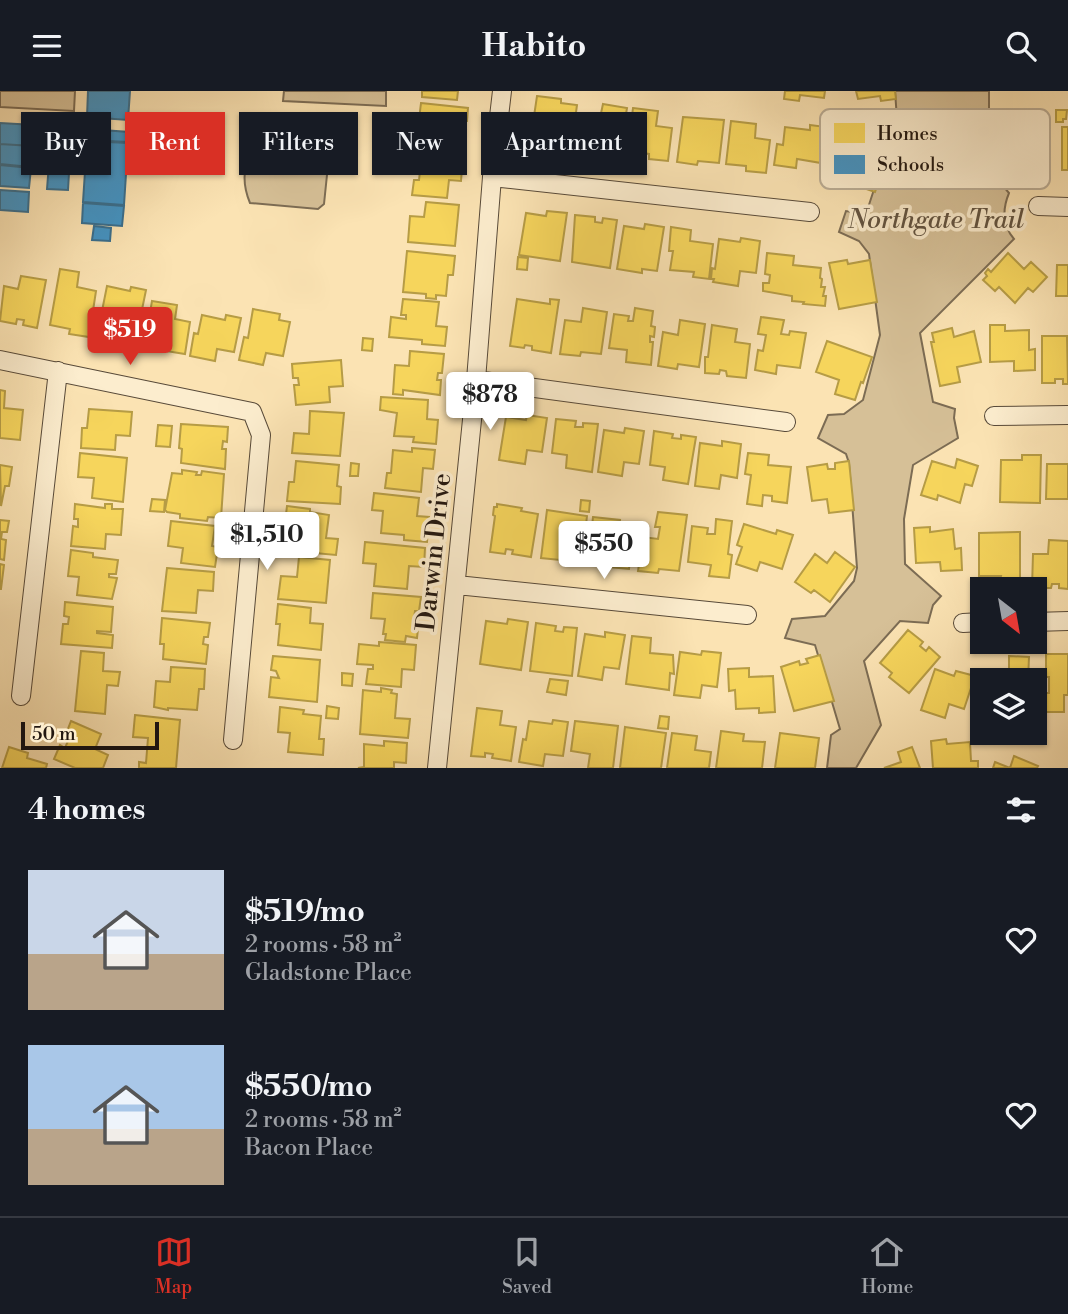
<!DOCTYPE html>
<html lang="en">
<head>
<meta charset="utf-8">
<style>
  body { margin:0; font-family:"Libre Bodoni",serif; background:#242831; color:#f1f3f6; height:100vh; display:flex; flex-direction:column; font-size:26px; white-space:nowrap }
  * { box-sizing:border-box; margin:0 }
  p { font-size:23px; color:#9ea1a6 }
  .icon { flex:none; width:38px; height:38px; fill:none; stroke:currentColor; stroke-width:2; stroke-linecap:round; stroke-linejoin:round }
  .map { position:relative; height:677px; overflow:hidden }
  .side { display:flex; flex-direction:column; background:#171b24; flex:1 }
  .side>* { flex:none }
  .top-card { position:absolute; left:21px; top:21px; width:700px; height:63px; display:flex; gap:14px }
  .needle { width:46px; rotate:149deg }
  .controls { position:absolute; left:970px; top:486px; display:grid; gap:14px }
  .controls a { display:grid; place-items:center; width:77px; height:77px; border-radius:0px; background:#171b24; box-shadow:0 2px 5px #0004; font-size:35px }
  .scale { position:absolute; left:21px; bottom:18px; width:138px; box-sizing:border-box; padding-left:7px; border:4px solid #221710; border-top:0; font-size:19px; line-height:24px; white-space:nowrap; color:#221710; -webkit-text-stroke:5px #fcedce; paint-order:stroke }
  .price { position:absolute; translate:-50% -60px; padding:0 16px; border-radius:7px; background:#fff; color:#222; font-size:23px; line-height:46px; filter:drop-shadow(0 2px 4px #0008) }
  .price::after { content:''; position:absolute; left:50%; top:42px; width:21px; height:16px; margin-left:-10px; background:inherit; clip-path:polygon(0 0,100% 0,50% 100%) }
  .price.current { background:#d93025; color:#fff }
  ul { padding:0; list-style:none }
  li { display:flex; align-items:center; gap:21px; height:175px; padding:0 28px }
  li span { display:grid; place-items:center; flex:none; width:196px; height:140px; border-radius:0px; color:#555 }
  li>.icon { margin-inline-start:auto }
  span .icon { width:84px; height:84px; fill:#fffc; stroke-width:1 }
  li b { font-size:30px }
  h2 { display:flex; justify-content:space-between; align-items:center; height:84px; padding:0 28px; font-size:30px }
  .tag { padding:0 24px; border-radius:0px; background:#171b24; box-shadow:0 2px 5px #0004; font-size:24px; line-height:63px }
  .tag.current { background:#d93025; color:#fff }
  header { display:flex; justify-content:space-between; align-items:center; height:91px; padding:0 28px; background:#171b24; font-size:32px; font-weight:700 }
  .menu { display:flex; justify-content:space-around; align-items:center; height:98px; border-top:2px solid #363941; background:#171b24; font-size:19px; color:#9ea1a6 }
  .menu a { display:grid; justify-items:center; gap:4px }
  .menu .current { color:#d93025 }
  .map>svg:first-child { display:block }
  .green { fill:#d6c097; stroke:#7c6c54; stroke-width:2 }
  .homes { fill:#f6d55c; stroke:#b69c45; stroke-width:2 }
  .schools { fill:#4393c3; stroke:#396e8d; stroke-width:2 }
  .lines { fill:none; stroke-linecap:round; stroke-linejoin:round }
  .minor-casing { stroke:#584a39; stroke-width:20 }
  .minor { stroke:#fcedce; stroke-width:18 }
  .labels { text-anchor:middle; stroke-width:7; stroke-linejoin:round; paint-order:stroke }
  .park-label { font-size:26px; font-style:italic; fill:#61523f; stroke:#fcedce }
  .street-label { font-size:26px; fill:#221710; stroke:#fcedce }
  .key { fill:#fcedce; stroke:#bbad95; stroke-width:2 }
  .key-label { font-size:19px; fill:#221710 }
</style>
</head>
<body>
<header><svg class="icon" aria-label="menu" viewBox="0 0 24 24"><path d="M4 6h16M4 12h16M4 18h16"/></svg>Habito<svg class="icon" aria-label="search" viewBox="0 0 24 24"><circle cx="10" cy="10" r="6"/><path d="M15 15l6 6"/></svg></header>
<div class="map">
<svg width="1068" height="677" viewBox="0 0 1068 677">
  <rect width="100%" height="100%" fill="#fbe3b3"/>
  <filter id="stains"><feTurbulence type="fractalNoise" baseFrequency=".00286" numOctaves="4"/><feColorMatrix values="0 0 0 0 .2 0 0 0 0 .09 0 0 0 0 .02 0 0 0 .5 -.17"/></filter>
  <radialGradient id="worn" r=".72"><stop offset=".6" stop-color="#630" stop-opacity="0"/><stop offset="1" stop-color="#630" stop-opacity=".3"/></radialGradient>
  <!-- green -->
  <path class="green" d="M0 0H75L74 20 0 16Z
    M284 0H386V15L283 10Z
    M895 0H989V78L1009 102C1002 119 1002 134 1014 148L920 242 933 311 955 318 954 327 958 347 913 374 904 428 905 473 941 505 933 514 928 532 900 530 864 570 881 634 856 677H827L831 644 840 638 815 554 785 547 792 528 825 525 854 490 857 477 849 372 846 363 818 347 828 324 844 323 863 309 880 244 869 163 859 150 839 141 846 120 866 123 897 28Z
    M290 33 312 35 331 45 324 113 318 118 250 112C235 76 253 42 290 33Z"/>
  <!-- homes -->
  <path class="homes" d="M422 0H458L457 9 422 6Z
    M785 0H825L824 7 800 4 799 10 784 8Z
    M856 0H895L896 8 881 10 880 5 858 8Z
    M537 5 561 8V12L577 14 571 58 551 55 552 50 545 49 544 54 530 52Z
    M421 12 468 17 467 30H462V38L466 39 464 57 424 54 425 38 418 37Z
    M603 13 627 17 623 41H627L621 60 600 56V61L580 58 585 25 600 27Z
    M633 17 658 20 656 35 672 37 668 70 649 68V63L641 62V67L627 65Z
    M1056 19H1067L1066 28H1063V31H1056Z
    M683 26 724 29 719 72 698 70 697 74 677 71Z
    M731 30 756 33 755 47 770 49 766 82 746 80V75L726 73Z
    M810 34 826 36 821 72 797 68 796 77 774 74 777 53 783 54 785 36 810 39Z
    M1062 36H1068V79H1062Z
    M848 41 890 58 875 101 855 94 859 80 837 73Z
    M440 63 463 65 461 90 449 89 447 107 412 104 414 89H419L420 80 402 78 403 64 439 67Z
    M426 111 459 114 455 155 408 151 410 125 424 126Z
    M547 120 567 122 560 170 519 164 526 122 546 125Z
    M575 124 595 126V131L602 132 603 127 617 129 610 177 572 171Z
    M645 133 664 136 657 180 642 178V182L617 178 624 135 644 138Z
    M671 136 691 139 690 150 713 153 709 188 693 186 694 181 670 179 673 160H669Z
    M741 147 760 150 756 182 740 180 738 195 713 191 714 188H711L712 177 715 178 719 148 740 151Z
    M407 160 455 165 453 184H448L446 205 436 204V208L426 207V203L403 201Z
    M767 162 794 165 793 174 821 177 820 187 822 188 821 196H825L823 205H826L825 215 803 213 804 211 792 210V205L763 200V192H769L770 184 765 183Z
    M1008 162 1024 178 1031 171 1047 186 1033 201 1028 197 1015 212 999 196 995 200 983 189 987 185 985 182 988 178 991 181Z
    M518 166 528 167 527 179 517 178Z
    M847 169 848 173 870 169 877 211 839 218 829 172Z
    M1057 174H1068V205H1056Z
    M60 178 79 181 77 196 96 200 89 246 69 243 70 238 50 234Z
    M21 185 46 189 37 237 23 234 24 229 17 228 16 233 0 230 4 195 18 198Z
    M107 195 130 200 131 196 146 199 137 243 120 240 117 252 93 247 97 224 101 225Z
    M403 208 439 211 436 235 447 236 445 255 422 253V249L389 246 391 226 406 228V224H401Z
    M517 208 550 213V208L559 209 551 262 532 259V255L525 254 524 257 510 255Z
    M152 210 177 214 175 228 190 231 185 263 166 260V256L159 254 158 259 144 257Z
    M583 217 607 221 601 263 581 261 580 265 560 263 565 229 581 231Z
    M635 217 653 220 651 235 655 236 654 246 650 245V251H653L651 274 626 271 627 259 609 257 614 223 629 225 628 230H633Z
    M253 218 280 223 279 229 290 231 283 265 266 262 263 274 239 269 244 246 248 247Z
    M202 224 225 229 226 224 241 227 234 261 217 258 215 270 190 265 194 242 198 243Z
    M761 226 784 229 781 243 789 244 790 240 806 242 800 277 777 274 776 283 755 279 758 259 763 260 766 244 758 243Z
    M680 229 705 233 699 276 678 273 677 278 658 275 663 241 678 244Z
    M712 234 737 238 735 251 750 253 746 287 727 285 726 280 720 279 719 283 705 282V266H708Z
    M990 234H1005V240L1029 239V259L1035 258V279L1014 280V270L990 271Z
    M952 237 954 246 974 240 981 271 957 276 960 291 940 295 931 251H934L932 242Z
    M1042 245H1067L1068 293H1063V288H1055V292H1042Z
    M363 247 373 248 372 260 362 259Z
    M827 250 872 266 863 292 861 291 855 309 835 303 839 289 816 281Z
    M410 260 444 263 442 282H438L437 289H441L440 304 403 299V304L393 303 395 274 409 275Z
    M341 269 343 295 329 296 330 311 296 314 294 294H299L298 287H293L292 273Z
    M0 299 5 300 4 317 23 319 20 349 0 347Z
    M381 306 428 309 427 328 438 329 436 353 413 351 414 346 394 345 397 322 380 319Z
    M89 318 132 321 130 345 116 344 115 359 81 357 82 337H87Z
    M310 320 344 322 340 365 292 362 294 342 309 343Z
    M527 324 547 327 542 361 527 359 525 373 499 369 506 326 526 329Z
    M556 328 576 330 575 336H583V332L598 333 592 381 566 377 567 364 552 362Z
    M181 333 228 336 227 351 223 350 222 358H226L225 378 181 372 182 358 179 357Z
    M158 334 172 335 170 356 156 355Z
    M625 337 644 340 639 373 624 371 622 385 598 381 604 339 624 342Z
    M654 340 673 343 672 347 681 348V344L696 346 688 393 663 389 665 376 650 374Z
    M722 350 741 353 737 387 721 384 719 398 695 395 700 352 722 355Z
    M412 357 435 359 433 378 423 377 421 401 385 397 387 382H391L393 359 412 361Z
    M80 362 127 367 123 411 92 407 94 387 78 386Z
    M748 362 769 364 768 374 791 376 787 412 772 410V405L763 404 762 415 747 413 751 384 745 383Z
    M1022 364H1041L1040 412 1000 411 1001 369H1022Z
    M957 368 978 375 972 395 965 393 960 412 938 404 937 409 921 404 932 370 955 377Z
    M296 370 339 374 337 395 341 396 340 413 287 410 289 391H294Z
    M849 370 854 419 829 422 827 408 812 410 807 376 827 373 828 378H835V372Z
    M351 372 359 373 358 385H350Z
    M1047 373H1068V408H1046Z
    M0 374 12 376 9 395H5L1 415Z
    M182 379 197 381 196 384H201L202 380 224 383 221 427 208 426 207 430 180 427V423L167 421 165 419 172 382 182 383Z
    M374 402 419 407 417 425 429 426 427 451 404 449V444L381 442 383 420 372 419Z
    M152 408 165 409 164 421 150 420Z
    M581 409 590 410 589 421 580 420Z
    M75 413 105 417V413H112V418H123L121 444 106 443 105 458 71 455 73 435 78 436V428H74Z
    M497 413 522 417 521 420 538 423 531 466 512 463 513 459 506 458 505 463 490 461 495 425 493 424 494 416H497Z
    M287 415 310 418V421L329 424 326 447 338 448 336 464 282 459 284 445 296 446V441L284 440Z
    M547 419 587 425 582 468 561 465 560 469 541 467Z
    M658 421 687 424 679 480 659 478 658 482 638 480 643 446 658 448 660 436H655Z
    M593 426 620 429 619 436 634 437 629 478 609 476 610 471H602V475L588 473Z
    M716 428 732 430 728 463 732 464 729 487 709 485 711 474 688 471 692 435 708 437 707 443H715Z
    M0 429 9 430 7 441H2L1 448 6 449 4 469 0 468Z
    M171 430 215 435 212 455 218 456 215 476 181 472 183 457 168 455Z
    M744 433 776 443 777 439 793 444 782 478 760 471 757 480 736 473 742 456 737 454Z
    M930 436V441L953 438 955 458 961 457 962 479 941 480 940 471 916 472 914 437Z
    M1020 441V489H1000L1001 485H979V442Z
    M1049 449 1068 450V498L1059 497V493H1052L1051 497H1032L1033 463H1048Z
    M365 451 425 457 424 476 409 475 407 498 374 495 376 473 363 472Z
    M71 459 93 462V466L118 469 116 483H109V486L117 487 112 508 77 504 79 486 68 485Z
    M835 461 855 476 830 511 814 499 811 502 795 491 815 463 827 472Z
    M299 466 330 469 326 512 278 508 281 485 297 486Z
    M0 473 4 474 1 498H0Z
    M167 477 214 481 213 500 198 499 196 522 162 520Z
    M373 502 421 506 419 520H415L414 527 419 528 417 547 406 545 405 551 385 549 386 543H383L385 528 371 527Z
    M65 511 113 516 111 541 97 540V542L113 544 112 557 61 553 63 533H68L69 526 64 525Z
    M278 513 311 517 310 532 323 533 321 559 278 554 280 533H276Z
    M162 527 210 532 208 546H204L203 553 208 554 206 573 163 568 164 553H160Z
    M508 528 528 531 521 579 480 573 486 530 507 533Z
    M536 532 556 535 555 540 563 541 564 536 577 537 572 585 530 580Z
    M908 539 923 551 920 555 926 560 929 556 940 566 909 602 889 586 892 582 880 572Z
    M605 541 625 544 619 578 604 576 602 589 578 585 585 543 605 546Z
    M632 545 651 547 650 562 673 564 674 583 670 582 669 599 626 593Z
    M379 551 416 554 414 579 402 578 401 596 366 593 368 578H373V574L357 573 359 553 379 555Z
    M81 560 104 562 103 580 120 581 118 595 107 594 105 623 75 620Z
    M702 560 721 562 717 596 702 594 700 607 674 604 680 561 701 564Z
    M1046 563H1068V604H1064V621H1038L1039 602H1049V586H1046Z
    M820 564 834 610 794 620 781 576 799 570 800 574 808 572 806 568Z
    M273 565 320 569 317 611 269 606 271 586 279 587 276 580 271 579Z
    M1009 565 1029 566 1028 590H985V579H1009Z
    M171 576 205 578 204 598H199L197 619 168 617V619L154 616 156 590 170 591Z
    M749 577V586L773 585 775 621 759 622V617L736 618 735 599 729 600 728 578Z
    M935 578 954 585 956 580 975 585 964 618 949 613 945 627 921 619Z
    M342 582 353 583 352 595 342 594Z
    M550 588 568 590 566 604 547 601Z
    M381 597 392 599 391 602 397 603 395 627 410 628 408 647 360 643 363 599 381 601Z
    M327 615 339 617 338 628 326 627Z
    M280 616 304 619 303 623 321 625 319 648H324L323 664 288 661 290 642 278 641Z
    M477 617 502 620 500 634 516 636 511 670 492 667 493 663 485 662V666L471 665Z
    M135 624 180 629 176 677H139V671L146 672 148 647 133 646Z
    M660 625 669 626 668 638 658 637Z
    M553 629 568 631 563 665 545 663 543 675 519 671 523 648 526 649 529 630 552 633Z
    M71 630 101 643 95 658 108 664 103 677H75L54 668 60 654 65 657 68 650 64 648Z
    M575 630 618 635 613 677H588L590 663 571 660Z
    M625 636 666 642 661 677H620Z
    M721 640 744 643 743 650 765 651 762 677H716Z
    M672 642 697 645 695 659 711 661 709 677H667Z
    M780 642 819 647 815 677H775Z
    M946 648 947 653 970 651 971 670H978V677H933L931 650Z
    M384 650 407 652 406 672 394 671V677H358L364 676V653L384 655Z
    M9 656 28 662 27 667 47 673 46 677H2Z
    M912 656 920 677H884L901 671 898 661Z
    M1014 665 1038 675 1037 677H1010Z
    M995 671 1010 677H993Z"/>
  <!-- schools -->
  <path class="schools" d="M88 0H130L128 29 87 26Z
    M0 32 34 34 33 55 0 53Z
    M88 38 129 41 128 51 88 49Z
    M51 47 71 48 68 99 47 98Z
    M87 50 128 52 124 114 83 111Z
    M0 53 32 55 31 76 0 73Z
    M0 74 31 77 29 97 0 95Z
    M0 99 29 101 28 121 0 119Z
    M83 112 124 115 122 135 82 132Z
    M94 135 111 137 110 150 92 149Z"/>
  <g class="lines">
    <!-- minor casing -->
    <g class="minor-casing">
      <path id="minor" d="M492 86 810 121
        M1038 115 1068 116
        M0 269 252 321 261 344 233 649
        M476 289 786 331
        M994 325 1068 324
        M457 494 747 524
        M1034 531 1068 530
        M963 532 982 531
        M21 605 58 280
        M437 677 476 289 492 86 502 0"/>
    </g>
    <!-- minor -->
    <use href="#minor" class="minor"/>
  </g>
  <g class="labels">
    <!-- park labels -->
    <g class="park-label">
      <text x="936" y="137">Northgate Trail</text>
    </g>
    <!-- street labels -->
    <g class="street-label">
      <text transform="translate(433 461) rotate(-84)" y="9">Darwin Drive</text>
    </g>
  </g>
  <!-- legend -->
  <rect x="820" y="18" width="230" height="80" rx="10" class="key"/>
  <rect x="834" y="32" width="31" height="20" fill="#f6d55c"/>
  <rect x="834" y="64" width="31" height="19" fill="#4393c3"/>
  <g class="key-label">
    <text x="877" y="49">Homes</text>
    <text x="877" y="80">Schools</text>
  </g>
  <rect width="100%" height="100%" filter="url(#stains)"/>
  <rect width="100%" height="100%" fill="url(#worn)"/>
</svg>
<div class="controls">
<a><svg class="needle" viewBox="-14 -14 28 28"><path d="M0-13l5 13h-10z" fill="#e53935"/><path d="M0 13l5-13h-10z" fill="#9ea1a6"/></svg></a>
<a><svg class="icon" aria-label="layers" viewBox="0 0 24 24"><path d="M12 4l9 5-9 5-9-5zM3 14l9 5 9-5"/></svg></a>
</div>
<div class="scale">50 m</div>
<b class="price current" style="left:130px;top:276px">$519</b>
<b class="price" style="left:490px;top:341px">$878</b>
<b class="price" style="left:267px;top:481px">$1,510</b>
<b class="price" style="left:604px;top:490px">$550</b>
<div class="top-card">
<a class="tag">Buy</a>
<a class="tag current">Rent</a>
<a class="tag">Filters</a>
<a class="tag">New</a>
<a class="tag">Apartment</a>
</div>
</div>
<section class="side">
<h2>4 homes<svg class="icon" aria-label="filters" viewBox="0 0 24 24"><path d="M4 7h16M4 17h16"/><circle cx="9" cy="7" r="2"/><circle cx="15" cy="17" r="2"/></svg></h2>
<ul>
<li><span style="background:linear-gradient(#c9d6e8 60%,#b9a48a 0)"><svg class="icon" aria-label="home" viewBox="0 0 24 24"><path d="M3 11l9-7 9 7M6 9v11h12V9"/></svg></span><div><b>$519/mo</b><p>2 rooms · 58 m²</p><p>Gladstone Place</p></div><svg class="icon" aria-label="heart" viewBox="0 0 24 24"><path d="M12 20l-8-8c-3-5 5-10 8-4 3-6 11-1 8 4z"/></svg></li>
<li><span style="background:linear-gradient(#a9c7e8 60%,#b9a48a 0)"><svg class="icon" aria-label="home" viewBox="0 0 24 24"><path d="M3 11l9-7 9 7M6 9v11h12V9"/></svg></span><div><b>$550/mo</b><p>2 rooms · 58 m²</p><p>Bacon Place</p></div><svg class="icon" aria-label="heart" viewBox="0 0 24 24"><path d="M12 20l-8-8c-3-5 5-10 8-4 3-6 11-1 8 4z"/></svg></li>
</ul>
</section>
<nav class="menu">
<a class="current"><svg class="icon" aria-label="map" viewBox="0 0 24 24"><path d="M3 6l6-2 6 2 6-2v14l-6 2-6-2-6 2zM9 4v14M15 6v14"/></svg>Map</a>
<a><svg class="icon" aria-label="saved" viewBox="0 0 24 24"><path d="M7 4h10v16l-5-4-5 4z"/></svg>Saved</a>
<a><svg class="icon" aria-label="home" viewBox="0 0 24 24"><path d="M3 11l9-7 9 7M6 9v11h12V9"/></svg>Home</a>
</nav>
</body>
</html>
